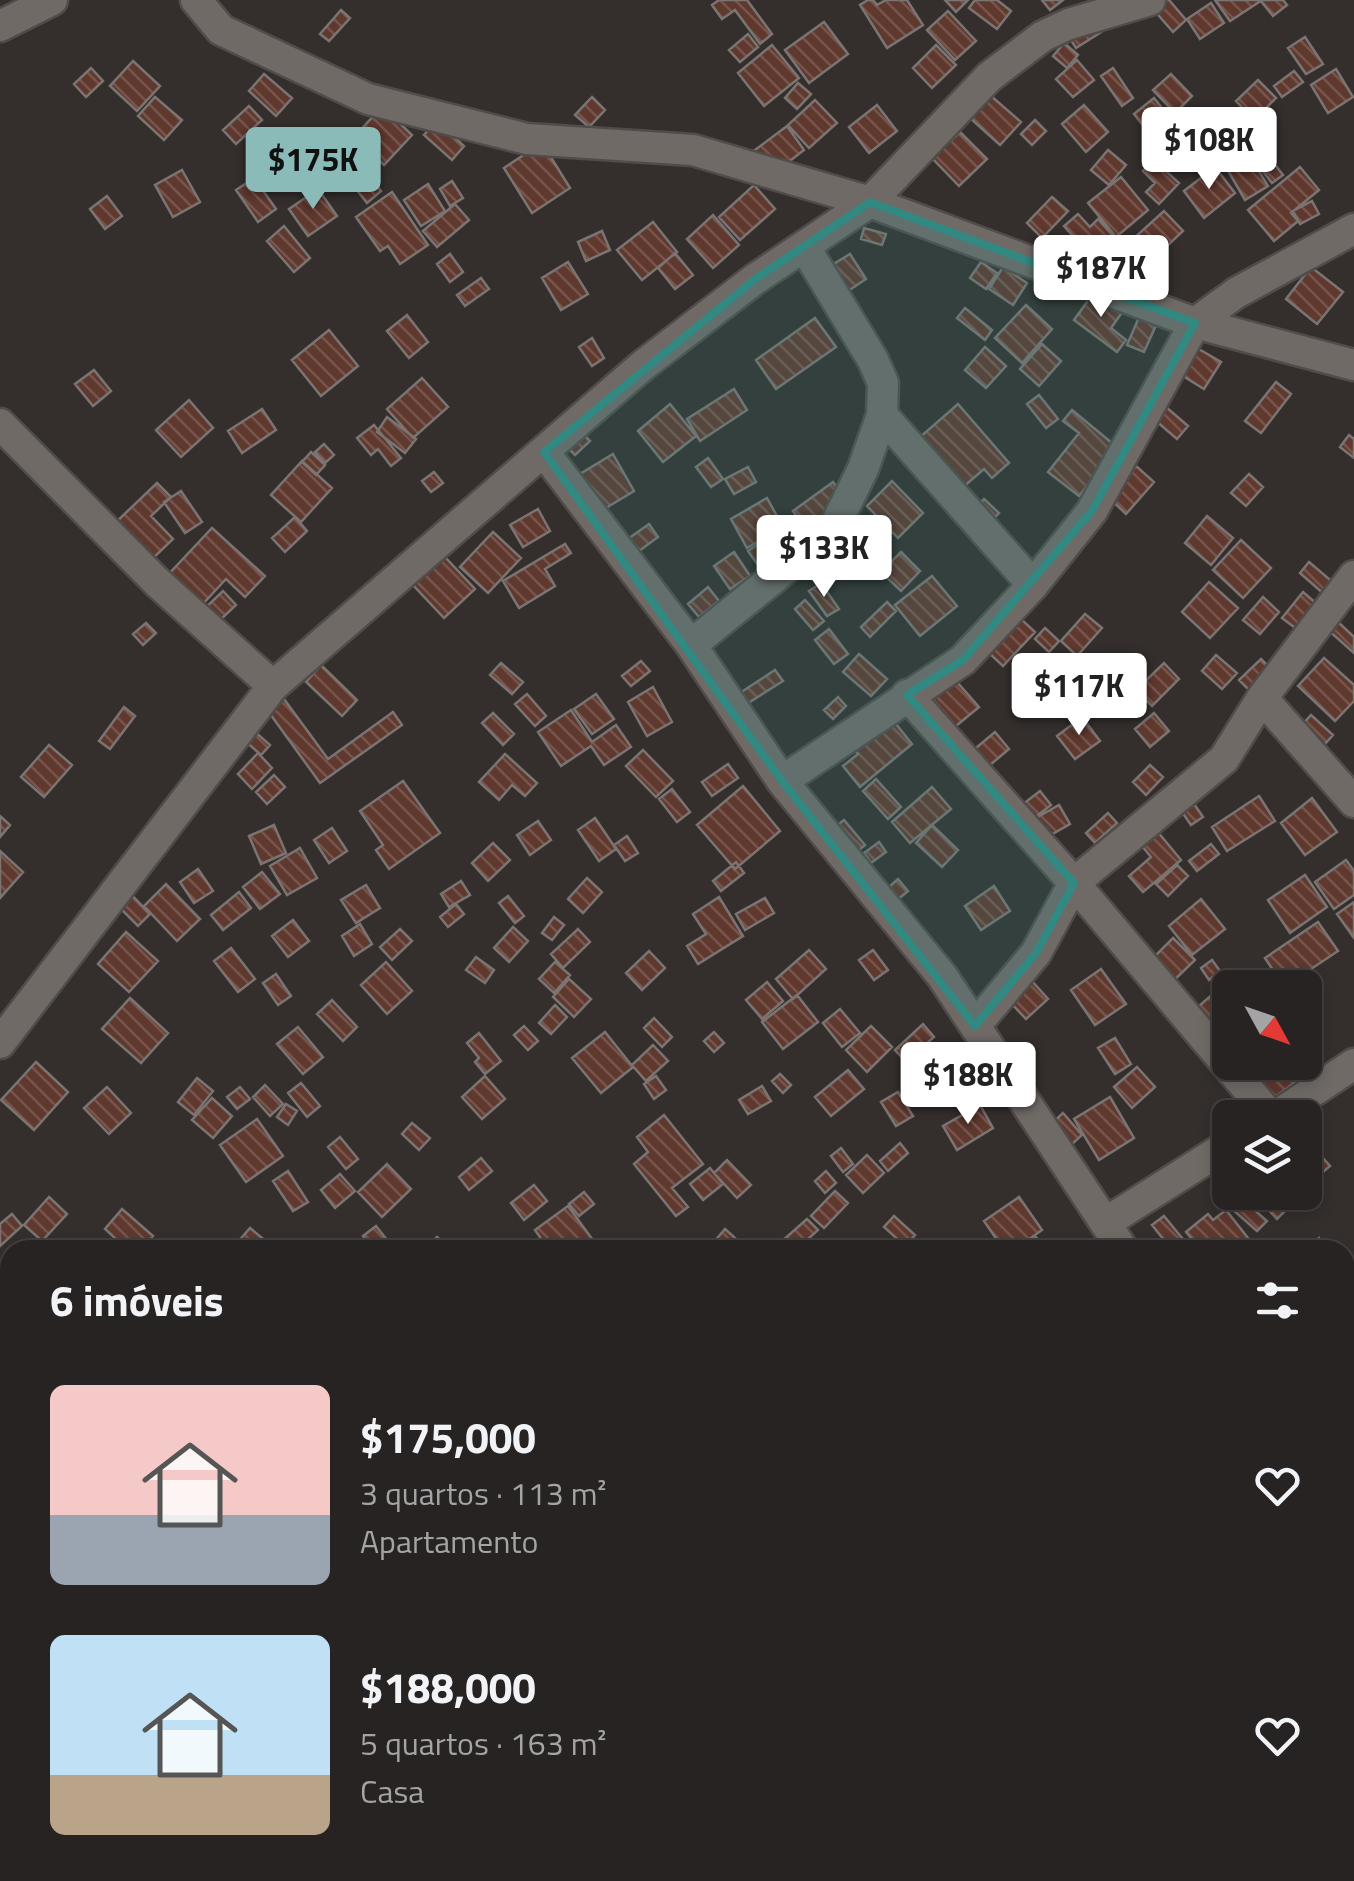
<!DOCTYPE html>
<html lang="pt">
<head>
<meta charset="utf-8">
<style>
  body { margin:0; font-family:"Titillium Web",sans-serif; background:#2f2b2a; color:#f1f3f6; height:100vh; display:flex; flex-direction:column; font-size:38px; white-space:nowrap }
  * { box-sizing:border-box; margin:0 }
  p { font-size:32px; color:#a4a4a5 }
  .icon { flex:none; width:55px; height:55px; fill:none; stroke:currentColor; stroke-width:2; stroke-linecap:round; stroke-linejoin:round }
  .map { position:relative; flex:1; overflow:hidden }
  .panel { position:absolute; left:0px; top:1240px; width:1355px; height:642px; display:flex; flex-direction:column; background:#272322; border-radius:30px 30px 0 0; box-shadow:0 5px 15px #0003,0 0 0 2px #434040 }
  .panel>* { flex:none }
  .needle { width:65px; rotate:130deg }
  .controls { position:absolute; left:1212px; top:970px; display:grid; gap:20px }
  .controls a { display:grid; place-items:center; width:110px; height:110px; border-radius:15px; background:#272322; box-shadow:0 5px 15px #0003,0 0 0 2px #434040; font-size:50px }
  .price { position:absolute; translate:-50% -85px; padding:0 22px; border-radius:10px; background:#fff; color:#222; font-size:32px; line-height:65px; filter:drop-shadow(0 2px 5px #0008) }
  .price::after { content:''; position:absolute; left:50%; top:60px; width:30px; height:22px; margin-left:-15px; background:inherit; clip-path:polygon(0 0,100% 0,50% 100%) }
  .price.active { background:#8bbbb9; color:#111 }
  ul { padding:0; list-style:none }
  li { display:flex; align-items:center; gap:30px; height:250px; padding:0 50px }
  li span { display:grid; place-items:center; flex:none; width:280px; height:200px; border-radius:15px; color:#555 }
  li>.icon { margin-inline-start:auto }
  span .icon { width:120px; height:120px; fill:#fffc; stroke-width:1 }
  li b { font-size:42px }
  h2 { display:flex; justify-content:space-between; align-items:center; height:120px; padding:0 50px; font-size:42px }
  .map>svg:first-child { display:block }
  .building { fill:url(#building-back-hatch); stroke:#7a7472; stroke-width:2.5 }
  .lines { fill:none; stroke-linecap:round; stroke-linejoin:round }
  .minor-casing { stroke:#504c4a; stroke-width:35 }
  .minor { stroke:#706a67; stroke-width:30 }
  .marked { fill:#328982; fill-opacity:0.2; stroke:#328982; stroke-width:8; stroke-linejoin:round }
</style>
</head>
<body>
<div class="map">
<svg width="1354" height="1881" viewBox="0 0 1354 1881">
  <defs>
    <pattern id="building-back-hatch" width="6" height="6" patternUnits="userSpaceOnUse" patternTransform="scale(2.5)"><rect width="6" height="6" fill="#5f382e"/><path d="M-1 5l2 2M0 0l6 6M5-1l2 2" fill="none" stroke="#77554d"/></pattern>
  </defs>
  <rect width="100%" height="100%" fill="#342f2d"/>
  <!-- building -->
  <path class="building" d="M719 0H747L772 34 760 44 735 10 722 19 712 5Z
    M868 0H873L877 5 886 0H907L923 25 887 48 860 5Z
    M945 0H968L956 12Z
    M975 0H997L1011 11 997 29 969 8Z
    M1042 0H1063L1050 10Z
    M1149 0H1169L1186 20 1173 32 1147 2Z
    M1215 0H1258L1259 2 1230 21Z
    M1260 0H1283L1287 5 1273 16Z
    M1211 3 1224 23 1200 39 1187 19Z
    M341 10 350 18 329 41 320 34Z
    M948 11 976 41 955 60 927 30Z
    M1092 18 1101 32 1076 48 1067 34Z
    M824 22 848 54 809 83 785 50Z
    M748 34 758 47 740 62 729 50Z
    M1305 37 1323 64 1306 74 1288 48Z
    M1064 43 1078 55 1067 68 1053 56Z
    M772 45 799 78 764 106 738 73Z
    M936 45 956 65 932 88 913 68Z
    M1077 60 1094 80 1073 97 1056 79Z
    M133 61 160 86 137 111 110 86Z
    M91 68 103 81 86 97 74 84Z
    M1113 68 1133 98 1122 106 1101 76Z
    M1336 69 1353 97 1328 113 1311 85Z
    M1294 71 1303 82 1282 97 1274 86Z
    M264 74 292 98 276 116 249 91Z
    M1171 74 1192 96 1175 113 1153 90Z
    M1258 80 1276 98 1254 120 1236 101Z
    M798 83 811 94 797 109 785 98Z
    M396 92 394 118 412 135 384 165 354 137Z
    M991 96 1021 122 1000 145 971 119Z
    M155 97 182 120 164 140 138 116Z
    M592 97 605 110 589 127 575 115Z
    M1154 98 1169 117 1149 133 1134 114Z
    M815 100 837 123 809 148 788 125Z
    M877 105 897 131 869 153 849 127Z
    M1084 105 1108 132 1086 152 1062 124Z
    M249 106 262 120 236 144 223 130Z
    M1174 117 1193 145 1174 159 1154 131Z
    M1035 120 1046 131 1032 145 1021 134Z
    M437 121 464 146 452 160 424 135Z
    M787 126 804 150 773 174 755 150Z
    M960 132 987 159 959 186 932 158Z
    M271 136 300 165 276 188 248 158Z
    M542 143 570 188 532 213 504 168Z
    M1263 149 1283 175 1272 183 1252 157Z
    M1108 150 1126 165 1109 185 1091 170Z
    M1249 155 1268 186 1245 200 1227 169Z
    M1154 160 1179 183 1159 204 1146 192 1155 183 1143 171Z
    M363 167 381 191 367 203 348 179Z
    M1215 167 1235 193 1204 218 1184 191Z
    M1300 167 1319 190 1291 213 1298 221 1274 241 1248 210Z
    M182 170 200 202 173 217 155 185Z
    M1121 177 1148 210 1116 237 1088 203Z
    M254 178 276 209 258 222 236 190Z
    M452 181 463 198 450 206 440 189Z
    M428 184 445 211 421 226 404 200Z
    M754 185 775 209 740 240 719 217Z
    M318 189 337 216 308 236 289 209Z
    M392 192 428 245 400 264 388 246 380 251 356 217Z
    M107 196 122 216 105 229 90 209Z
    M1052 197 1068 211 1042 238 1027 223Z
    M1312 201 1319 214 1300 224 1293 211Z
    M455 204 469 220 437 247 423 231Z
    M1164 211 1183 231 1152 260 1133 239Z
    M1078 214 1090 227 1098 219 1113 236 1091 256 1064 226Z
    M713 215 739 245 713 268 687 239Z
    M653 222 677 252 642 280 617 250Z
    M284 226 310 258 294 272 267 241Z
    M864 228 886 234 882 245 861 239Z
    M602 231 610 250 586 261 578 242Z
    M675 253 693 275 675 289 658 268Z
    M450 254 463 272 450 282 437 264Z
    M850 254 866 279 848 291 832 265Z
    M568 262 588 294 561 310 542 278Z
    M981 262 997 273 986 289 970 278Z
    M1003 267 1027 283 1013 305 989 289Z
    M1311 267 1343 292 1317 324 1286 299Z
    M481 278 489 289 465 306 457 295Z
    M1095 291 1123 311 1111 328 1126 340 1117 352 1074 320Z
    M1026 305 1052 329 1022 363 995 338Z
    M965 308 992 330 985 340 957 318Z
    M407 315 428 342 409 358 387 331Z
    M1140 315 1157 323 1144 352 1127 345Z
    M815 318 836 347 776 389 756 360Z
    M329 330 358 366 321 396 292 360Z
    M592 338 604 358 592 366 579 347Z
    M1042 344 1061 361 1039 386 1020 369Z
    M985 347 1006 366 986 388 965 370Z
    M1197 348 1221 362 1204 389 1159 361Z
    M94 370 111 391 93 406 75 384Z
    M422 378 448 407 413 438 387 409Z
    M1276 382 1291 394 1261 433 1245 421Z
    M734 389 747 410 700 441 687 419Z
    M1039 395 1058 419 1046 428 1027 404Z
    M189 400 213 428 181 457 156 430Z
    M1159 401 1188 426 1177 439 1148 414Z
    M670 404 696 436 663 462 638 431Z
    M958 404 1009 463 992 478 984 469 947 501 919 438Z
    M262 409 276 430 242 453 228 431Z
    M1072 410 1118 448 1079 496 1048 472 1079 433 1063 421Z
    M387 417 416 439 405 453 377 432Z
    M374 425 401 458 391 466 378 449 371 455 357 438Z
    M579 430 590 441 575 455 565 445Z
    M1349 435 1354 439V458L1340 447Z
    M324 444 334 455 325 463 315 452Z
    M311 452 325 465 316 475 302 462Z
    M613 454 634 491 596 514 575 477Z
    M708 458 723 479 711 487 696 467Z
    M302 461 332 488 301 522 271 495Z
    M1136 466 1154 482 1126 514 1109 498Z
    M748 467 756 482 734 494 725 479Z
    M434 472 443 483 431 492 422 481Z
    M1249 474 1263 487 1246 506 1231 493Z
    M892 481 923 513 898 538 867 506Z
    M833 482 849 504 809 534 793 511Z
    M157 483 171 497 151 516 173 539 148 563 112 526Z
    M181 491 202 522 185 533 164 502Z
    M767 498 783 527 747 548 731 519Z
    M984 499 999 513 977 536 963 522Z
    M538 509 550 531 523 547 510 525Z
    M1207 516 1233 538 1211 565 1185 543Z
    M295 517 307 531 285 552 272 538Z
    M649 524 658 537 635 554 625 541Z
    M212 528 265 576 245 597 226 579 200 607 167 576Z
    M783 528 795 545 760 568 748 551Z
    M493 532 521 558 488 593 460 567Z
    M1241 540 1271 568 1243 598 1213 570Z
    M565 544 571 553 545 569 555 586 519 608 503 581Z
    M734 552 750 576 730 589 714 566Z
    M901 552 920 571 901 591 881 572Z
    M444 556 475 589 444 618 413 585Z
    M1309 562 1335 584 1325 595 1300 573Z
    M932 576 957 606 920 636 895 605Z
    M1209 582 1238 608 1210 638 1182 612Z
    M821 583 839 609 827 616 809 591Z
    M708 587 719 601 699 617 688 604Z
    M223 591 236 605 219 621 199 614Z
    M1303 592 1318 605 1298 630 1282 618Z
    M1263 597 1279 612 1260 634 1243 620Z
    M805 600 824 621 813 630 795 609Z
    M887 602 896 611 870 637 861 627Z
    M1007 606 1035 632 1003 666 975 640Z
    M1085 614 1102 628 1077 656 1061 641Z
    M1337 621 1354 637V653L1328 630Z
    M146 623 156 633 143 645 133 634Z
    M1045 628 1059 641 1049 652 1035 639Z
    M829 629 848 654 834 664 815 640Z
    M859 654 887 679 871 696 843 672Z
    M1216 655 1237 673 1222 689 1202 671Z
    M1324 658 1354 685V701L1335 721 1298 686Z
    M1261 659 1272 670 1250 691 1239 680Z
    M641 661 650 671 631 686 622 676Z
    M501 663 523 682 512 694 490 675Z
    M1164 663 1179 679 1152 706 1136 690Z
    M321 665 357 700 342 716 306 682Z
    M943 666 979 707 956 726 930 696Z
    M775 670 783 681 742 707 735 696Z
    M653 687 672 722 647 736 628 702Z
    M527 694 546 716 535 726 515 704Z
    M596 694 614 719 592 734 574 709Z
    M838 697 846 706 833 719 824 710Z
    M284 699 328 759 393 712 402 725 320 783 268 711Z
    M124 707 135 716 110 749 99 741Z
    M571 710 592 742 616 725 631 747 604 765 591 746 561 766 538 732Z
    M493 713 514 734 503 745 482 723Z
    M1154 713 1169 731 1150 747 1135 729Z
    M888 714 912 744 860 787 843 766 858 754 850 745Z
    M1311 715 1333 735 1312 758 1290 738Z
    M1082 717 1100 741 1075 759 1057 736Z
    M253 730 270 745 261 755 244 740Z
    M995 732 1009 749 984 770 970 753Z
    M49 745 72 765 44 797 21 777Z
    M643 750 673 781 656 797 626 766Z
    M258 753 272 768 252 789 238 774Z
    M505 754 537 783 525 796 512 785 499 800 479 782Z
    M728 764 738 778 712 796 702 782Z
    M1150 765 1163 777 1146 795 1133 782Z
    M274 775 285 787 267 804 256 792Z
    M876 779 901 807 888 819 863 791Z
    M403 781 440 833 389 869 376 850 383 845 360 811Z
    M743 786 780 831 735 869 697 825Z
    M932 787 951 809 910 843 892 822Z
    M672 789 690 812 677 822 659 799Z
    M1040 791 1051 805 1029 822 1018 808Z
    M1259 796 1275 821 1227 851 1212 827Z
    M1312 798 1337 832 1305 855 1281 823Z
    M1194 804 1203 817 1191 825 1182 812Z
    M1059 805 1070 824 1040 841 1029 822Z
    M1108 813 1117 823 1095 843 1086 833Z
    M0 816 10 825 0 837Z
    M595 818 616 849 599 861 578 830Z
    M844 820 865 845 842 864 821 838Z
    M538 821 551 840 530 855 517 835Z
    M274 825 286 853 261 864 249 836Z
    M932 825 958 850 942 867 916 843Z
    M332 828 347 851 329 863 314 840Z
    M1157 831 1181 860 1143 892 1129 876 1151 857 1141 845Z
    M627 836 638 853 625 861 614 845Z
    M879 842 886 852 871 863 864 853Z
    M493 843 510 860 488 881 472 863Z
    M1211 844 1219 854 1197 871 1189 861Z
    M300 848 317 878 287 895 270 866Z
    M0 851 23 872 0 898Z
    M1346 860 1354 871V895L1334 909 1315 882Z
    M736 862 744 873 721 891 713 881Z
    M1177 865 1188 876 1168 896 1156 884Z
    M198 869 213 891 194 903 180 882Z
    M262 872 280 894 260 909 243 887Z
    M1305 875 1327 907 1290 933 1268 900Z
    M587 878 602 892 583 913 568 899Z
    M898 879 908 891 891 905 881 894Z
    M461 881 470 895 449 907 441 894Z
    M166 884 200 919 177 941 144 906Z
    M366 885 380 908 356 923 341 900Z
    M994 886 1010 911 981 930 965 906Z
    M127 890 150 914 138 926 115 903Z
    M239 892 251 908 223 930 211 915Z
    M508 896 524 916 515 923 499 903Z
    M719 897 743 936 698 964 687 946 706 934 693 914Z
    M765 898 774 913 745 930 736 914Z
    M1201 899 1225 929 1192 955 1169 926Z
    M1354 902V938L1337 914Z
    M456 904 464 914 448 927 440 917Z
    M554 917 564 925 552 940 542 933Z
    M293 920 309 941 288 957 272 936Z
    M1318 922 1338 951 1299 977 1311 996 1305 1000V988H1285L1265 958Z
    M360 924 372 944 354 956 342 936Z
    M513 927 528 941 509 962 494 948Z
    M400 929 412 941 392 960 380 947Z
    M578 929 590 942 563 968 551 954Z
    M126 932 158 961 129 992 98 964Z
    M1173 938 1195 960 1167 987 1146 965Z
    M231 948 255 979 238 992 214 961Z
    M809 950 826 969 793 999 776 979Z
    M873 950 888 970 874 980 859 960Z
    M649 951 665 968 642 990 626 973Z
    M476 957 494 970 485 983 466 970Z
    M1212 960 1220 971 1209 980 1201 968Z
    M386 962 412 991 387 1014 361 985Z
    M555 962 570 975 554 993 539 979Z
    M1101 969 1126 1004 1095 1025 1071 990Z
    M1023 971 1048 999 1026 1019 1009 1001Z
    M276 974 291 996 278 1005 263 983Z
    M569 979 591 999 574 1017 553 997Z
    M767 982 783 1001 762 1019 746 1000Z
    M1222 986 1230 995V1027L1216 1040 1191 1013Z
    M797 995 818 1022 783 1049 762 1022Z
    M130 998 168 1033 141 1063 102 1029Z
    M332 1000 357 1027 343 1041 317 1014Z
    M555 1005 567 1017 551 1034 539 1023Z
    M840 1009 860 1033 842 1047 823 1023Z
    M654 1018 672 1037 662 1047 644 1028Z
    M923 1024 934 1037 906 1062 895 1050Z
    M524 1026 538 1041 528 1050 514 1035Z
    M871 1026 892 1047 867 1072 846 1050Z
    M298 1027 323 1057 303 1074 277 1044Z
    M605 1032 633 1067 601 1093 572 1058Z
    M714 1032 724 1043 714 1052 704 1041Z
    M479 1033 501 1061 485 1074 475 1062 479 1058 467 1043Z
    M1115 1038 1131 1064 1115 1074 1098 1048Z
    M1013 1044 1025 1058 1014 1067 1002 1053Z
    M653 1045 668 1061 646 1081 632 1065Z
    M36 1062 68 1092 34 1130 1 1100Z
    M1236 1062H1291L1302 1077 1267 1103Z
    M1137 1067 1155 1087 1132 1108 1114 1087Z
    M848 1070 864 1089 831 1116 815 1097Z
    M780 1074 791 1085 783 1093 772 1081Z
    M485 1076 505 1099 482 1119 462 1097Z
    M656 1076 666 1090 654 1099 644 1084Z
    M197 1078 213 1091 194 1115 178 1102Z
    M301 1083 320 1106 307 1117 288 1093Z
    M265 1085 283 1104 270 1116 253 1097Z
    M762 1086 771 1101 748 1114 739 1100Z
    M107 1087 131 1113 109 1134 84 1108Z
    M240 1087 250 1099 237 1109 227 1097Z
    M898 1092 913 1116 896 1126 881 1102Z
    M1110 1097 1134 1138 1099 1160 1074 1119Z
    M212 1098 232 1116 213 1138 192 1120Z
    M286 1104 297 1111 288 1125 277 1117Z
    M980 1105 993 1128 957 1150 943 1126Z
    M1063 1113 1082 1135 1060 1155 1041 1133Z
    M664 1115 703 1164 672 1188 688 1207 676 1216 634 1164 648 1152 637 1137Z
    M257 1119 283 1156 246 1182 220 1145Z
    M412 1123 430 1138 419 1150 402 1134Z
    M340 1137 358 1159 346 1169 328 1147Z
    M900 1143 908 1153 888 1171 880 1161Z
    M1313 1147 1330 1166 1308 1185 1305 1182V1155Z
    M841 1148 853 1164 843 1172 831 1156Z
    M867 1155 884 1173 863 1193 846 1175Z
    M481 1158 492 1171 469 1190 459 1177Z
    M727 1160 751 1185 737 1198 714 1173Z
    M387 1164 411 1189 382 1217 358 1192Z
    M710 1168 723 1184 703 1200 690 1184Z
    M288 1171 308 1202 293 1211 273 1181Z
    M826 1171 836 1183 825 1193 815 1181Z
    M340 1174 355 1191 335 1208 321 1190Z
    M534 1185 547 1201 524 1220 511 1203Z
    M835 1191 848 1203 824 1228 811 1216Z
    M584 1192 594 1204 579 1216 569 1204Z
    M1252 1192H1281L1292 1204 1277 1219Z
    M49 1197 67 1214 42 1241 24 1225Z
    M1019 1197 1042 1230 1014 1250H1004L984 1221Z
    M1242 1199 1267 1221 1257 1231 1232 1209Z
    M568 1206 595 1243 585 1250H549L535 1230Z
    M122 1209 153 1236 141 1250H128L105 1229Z
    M1226 1210 1248 1238 1233 1250H1201L1186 1232 1208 1214 1213 1220Z
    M12 1214 22 1226 0 1246V1224Z
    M894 1216 915 1235 905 1246 884 1227Z
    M1164 1216 1187 1244 1180 1250H1172L1152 1225Z
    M807 1219 818 1230 796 1250H790L782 1241Z
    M376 1226 395 1250H373L363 1236Z
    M250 1228 262 1238 252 1250H231Z
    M725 1229 744 1246 740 1250H707Z
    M1035 1236 1047 1250H1020Z
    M437 1237 450 1250H423Z
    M1319 1238 1328 1250H1304Z
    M9 1286 10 1287V1325L0 1317V1296Z
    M0 1400 10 1409V1446L7 1450 0 1443Z
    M10 1499V1535L6 1538 0 1532V1508Z
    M10 1595V1654L9 1655 0 1644V1603Z
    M1354 1598V1624L1346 1630 1345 1606Z
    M0 1718 10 1739V1744L0 1749Z
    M10 1783V1814L8 1815 0 1802V1789Z
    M239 1872H257L262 1881H243Z
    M301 1872H321L324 1881H280Z
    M355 1872H370L376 1881H342Z
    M420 1872H437L441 1880 424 1881Z
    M616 1872H629L636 1881H612L610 1878Z
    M639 1872H652L656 1877 651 1881H640L635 1875Z
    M758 1872H763L770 1881H748Z
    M880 1872H907L899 1881H873Z
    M911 1872H945L934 1881H917Z
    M1000 1872H1061L1051 1881H1007Z
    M1231 1872H1253L1259 1881H1228L1225 1877Z"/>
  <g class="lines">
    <!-- minor casing -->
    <g class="minor-casing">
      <path id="minor" d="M196 0 221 30 368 99 527 139 693 150 870 202 1195 323 1354 365
        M0 26 52 0
        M882 415 1033 585
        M0 424 157 582 273 686
        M544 452 691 645 782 781 942 976 1123 1250
        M691 645 833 530 863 469 882 415 883 383 873 360 804 246
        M907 695 1074 883 1272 1118
        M1262 698 1354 802
        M782 781 963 660 1033 585 1092 511 1195 323 1236 293 1354 229
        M975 1026 1036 953 1074 883 1224 759 1262 698 1354 576
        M0 1043 273 686 642 366 755 279 870 202 989 77 1043 36 1069 24 1150 0
        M1273 1118 1354 1064
        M1105 1223 1230 1144
        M1345 1509 1354 1503
        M1345 1839 1354 1852
        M0 1859 10 1858
        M465 1881 487 1872
        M785 1881 797 1872"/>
    </g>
    <!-- minor -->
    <use href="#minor" class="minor"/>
  </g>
  <!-- marked area -->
  <path class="marked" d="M870 202 1195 323 1092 511 963 660 907 695 1074 883 1036 953 975 1026 782 781 544 452 755 279Z"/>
</svg>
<div class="controls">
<a><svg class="needle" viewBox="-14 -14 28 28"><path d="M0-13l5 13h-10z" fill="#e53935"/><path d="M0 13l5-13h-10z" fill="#a4a4a5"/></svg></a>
<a><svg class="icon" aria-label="layers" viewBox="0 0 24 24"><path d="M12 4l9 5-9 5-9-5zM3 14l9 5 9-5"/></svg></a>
</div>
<b class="price" style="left:1209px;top:192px">$108K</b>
<b class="price active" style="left:313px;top:212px">$175K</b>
<b class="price" style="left:1101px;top:320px">$187K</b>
<b class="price" style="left:824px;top:600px">$133K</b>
<b class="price" style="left:1079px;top:738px">$117K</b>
<b class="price" style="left:968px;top:1127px">$188K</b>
<section class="panel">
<h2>6 imóveis<svg class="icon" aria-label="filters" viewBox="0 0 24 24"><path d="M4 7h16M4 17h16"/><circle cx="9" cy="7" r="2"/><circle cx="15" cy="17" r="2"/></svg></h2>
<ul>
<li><span style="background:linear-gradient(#f6c9c9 65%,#9aa5b1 0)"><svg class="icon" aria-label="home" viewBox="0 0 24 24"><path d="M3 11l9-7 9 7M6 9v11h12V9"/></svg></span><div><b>$175,000</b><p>3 quartos · 113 m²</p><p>Apartamento</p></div><svg class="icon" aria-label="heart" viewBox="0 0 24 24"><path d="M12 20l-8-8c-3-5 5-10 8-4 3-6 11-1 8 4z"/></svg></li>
<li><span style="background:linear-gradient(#bfe0f5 70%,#b9a48a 0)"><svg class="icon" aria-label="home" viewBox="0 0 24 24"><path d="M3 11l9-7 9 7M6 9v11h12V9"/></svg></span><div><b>$188,000</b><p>5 quartos · 163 m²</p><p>Casa</p></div><svg class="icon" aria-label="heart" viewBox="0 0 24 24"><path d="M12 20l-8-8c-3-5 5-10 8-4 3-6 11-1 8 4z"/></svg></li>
</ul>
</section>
</div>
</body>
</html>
